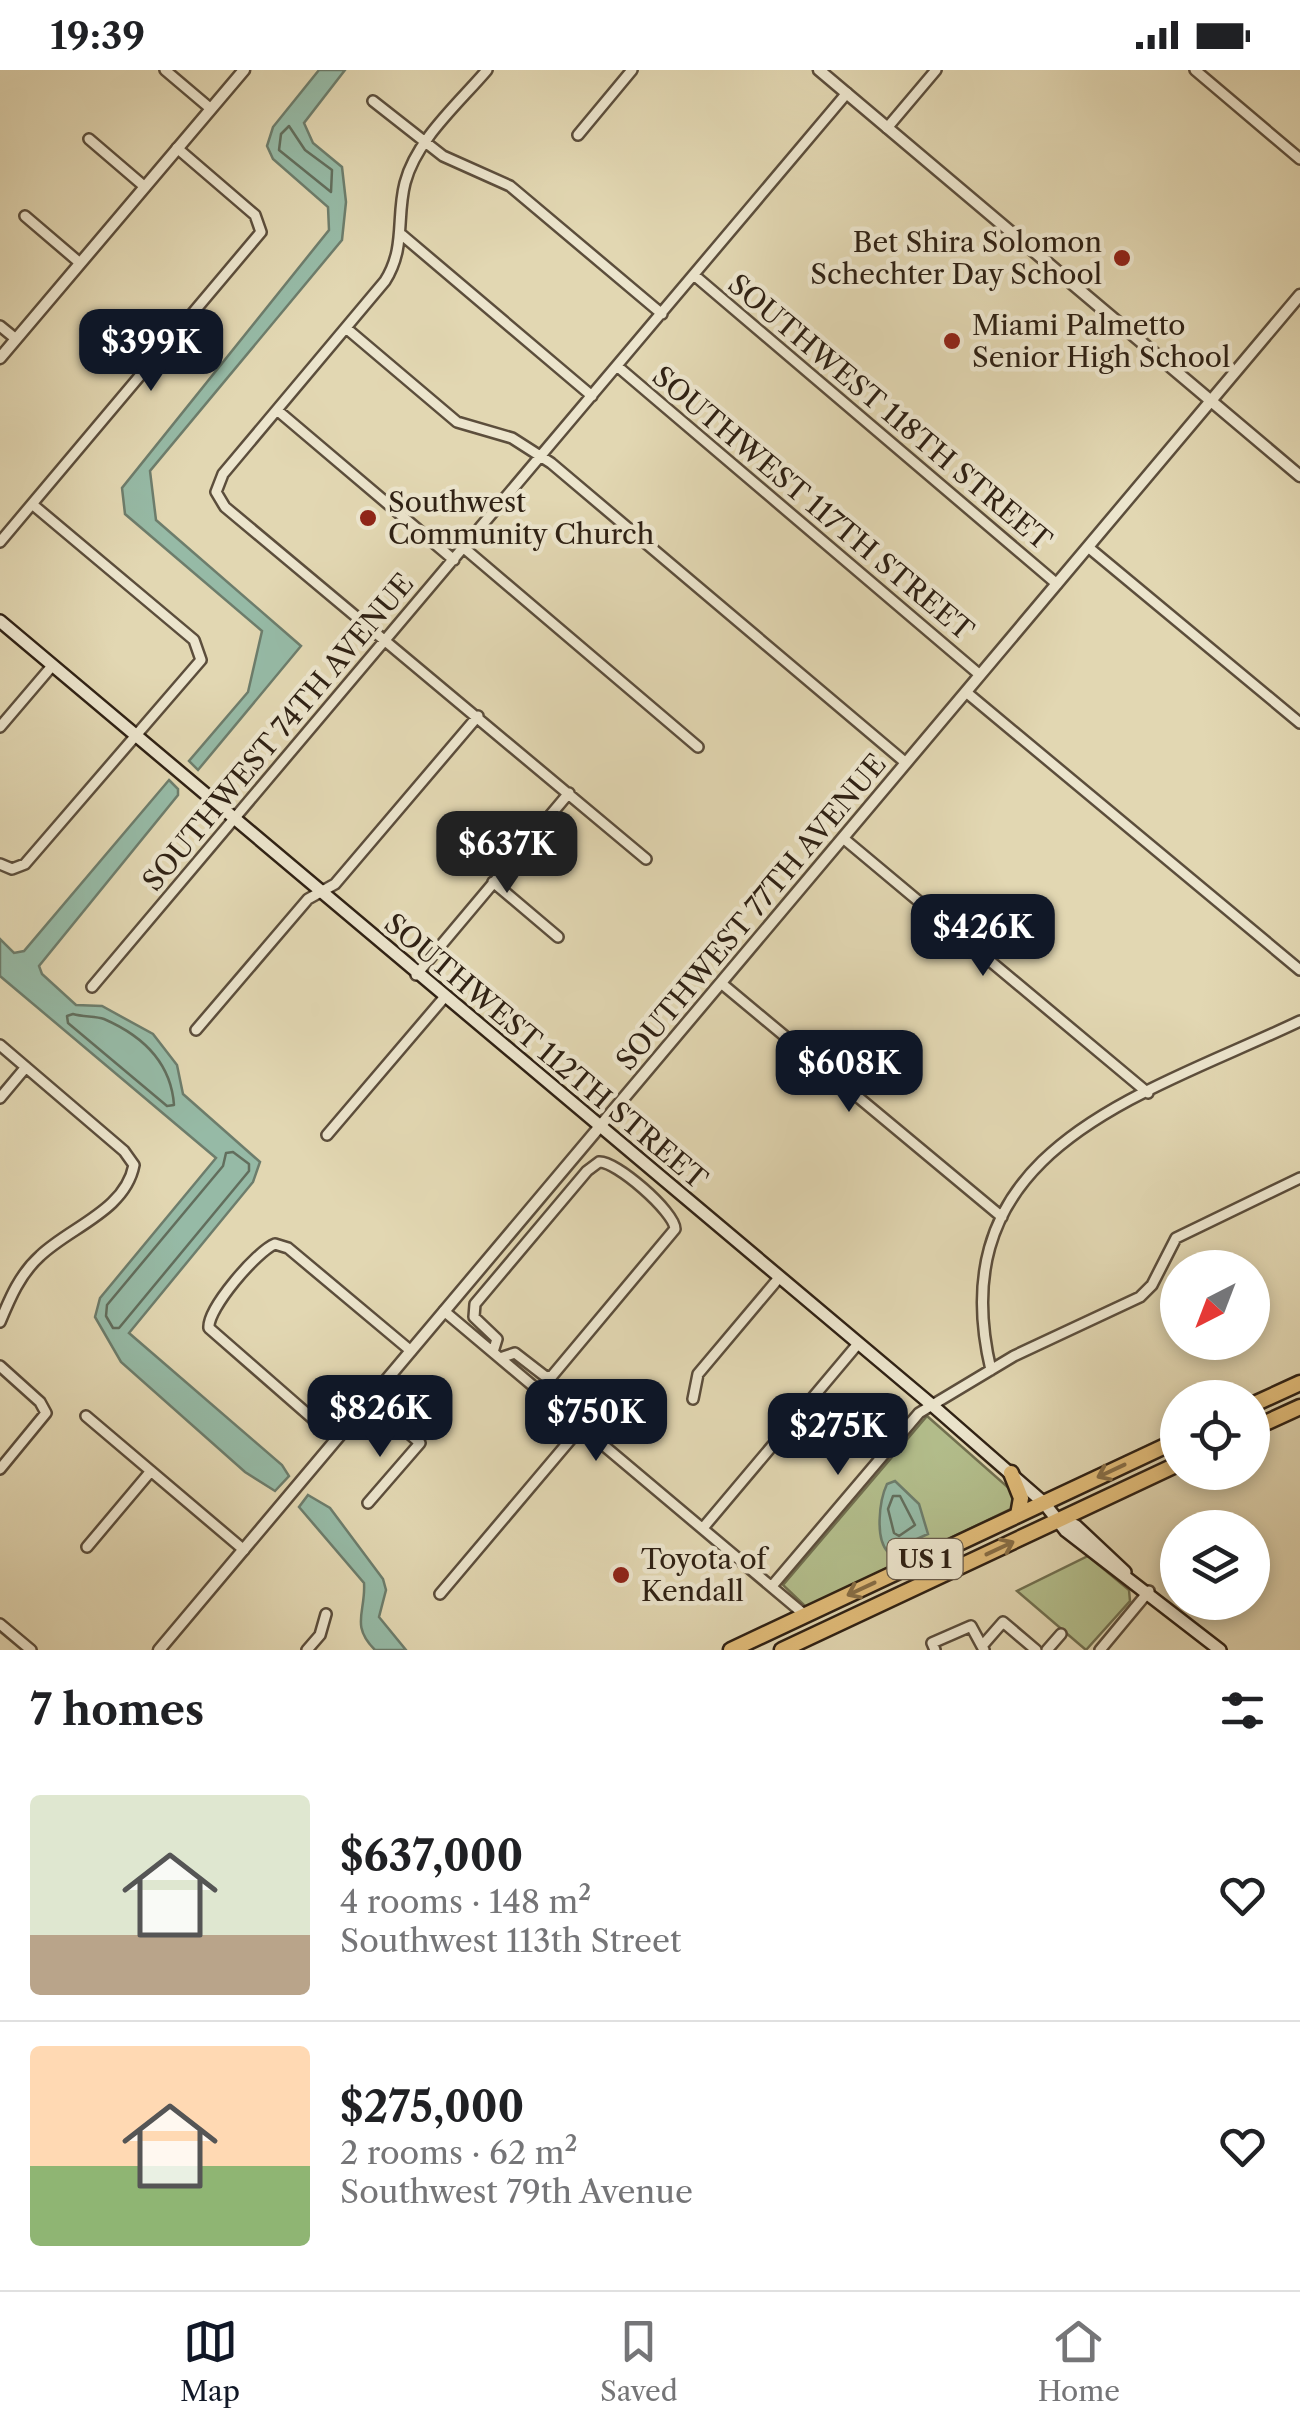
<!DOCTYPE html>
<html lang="en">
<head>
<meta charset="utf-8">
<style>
  body { margin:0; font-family:"Libre Caslon Text",serif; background:#f6f6f6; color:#202124; height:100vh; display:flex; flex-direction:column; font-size:38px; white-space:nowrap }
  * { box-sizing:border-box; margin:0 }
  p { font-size:32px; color:#757577 }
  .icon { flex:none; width:55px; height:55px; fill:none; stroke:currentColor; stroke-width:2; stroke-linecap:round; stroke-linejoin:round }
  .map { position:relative; height:1580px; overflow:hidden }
  .drawer { display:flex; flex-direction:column; background:#fff; flex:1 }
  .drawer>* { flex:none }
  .needle { width:65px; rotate:222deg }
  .tools { position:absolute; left:1160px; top:1180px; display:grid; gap:20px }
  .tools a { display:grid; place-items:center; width:110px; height:110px; border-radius:50%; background:#fff; box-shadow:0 5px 15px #0003; font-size:50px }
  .price { position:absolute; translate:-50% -85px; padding:0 22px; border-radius:20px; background:#111827; color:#fff; font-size:32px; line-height:65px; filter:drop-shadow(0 2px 5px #0008) }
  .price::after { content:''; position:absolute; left:50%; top:60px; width:30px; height:22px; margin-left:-15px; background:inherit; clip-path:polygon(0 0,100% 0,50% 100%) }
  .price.selected { background:#222; color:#fff }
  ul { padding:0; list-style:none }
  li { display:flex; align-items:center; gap:30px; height:250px; padding:0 30px }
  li+li { border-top:2px solid #e0e0e0 }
  li span { display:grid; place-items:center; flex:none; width:280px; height:200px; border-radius:10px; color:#555 }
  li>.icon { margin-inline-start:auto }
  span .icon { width:120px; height:120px; fill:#fffc; stroke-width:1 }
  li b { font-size:42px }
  h2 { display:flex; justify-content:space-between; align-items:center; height:120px; padding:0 30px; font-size:42px }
  .status { display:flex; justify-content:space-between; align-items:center; height:70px; padding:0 50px; background:#fff; direction:ltr }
  .status svg { height:28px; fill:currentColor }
  .tabs { display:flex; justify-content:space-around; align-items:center; height:140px; border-top:2px solid #e0e0e0; background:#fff; font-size:28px; color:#757577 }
  .tabs a { display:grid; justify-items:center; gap:5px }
  .tabs .selected { color:#111827 }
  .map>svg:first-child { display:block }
  .green { fill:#b3be8c; stroke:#717050; stroke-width:2.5 }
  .water { fill:#96baa6; stroke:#6d7d6c; stroke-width:2.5 }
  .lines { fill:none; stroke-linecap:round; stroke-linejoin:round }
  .shore { stroke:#626e5d; stroke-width:2.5 }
  .minor-casing { stroke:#5c4e3c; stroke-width:14 }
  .tertiary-casing { stroke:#5c4e3c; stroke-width:15 }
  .secondary-casing { stroke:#2f2114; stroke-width:16 }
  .trunk-casing { stroke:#2f2114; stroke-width:19 }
  .minor { stroke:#ece5cd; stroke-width:9 }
  .tertiary { stroke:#ece5cd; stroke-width:10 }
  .secondary { stroke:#ece5cd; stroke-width:11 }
  .trunk { stroke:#e1bc79; stroke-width:14 }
  .oneway { stroke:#886e46 }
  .poi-dot { fill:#8f2418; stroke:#ece5cd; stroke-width:4 }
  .labels { text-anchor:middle; stroke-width:9; stroke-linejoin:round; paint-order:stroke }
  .shield { fill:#ece5cd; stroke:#685c4c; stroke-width:2.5 }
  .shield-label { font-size:25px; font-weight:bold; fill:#2f2114 }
  .poi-label { font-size:28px; fill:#2f2114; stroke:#ece5cd; text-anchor:start }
  .street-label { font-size:28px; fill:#2f2114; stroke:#ece5cd }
</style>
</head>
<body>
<div class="status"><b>19:39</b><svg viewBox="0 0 49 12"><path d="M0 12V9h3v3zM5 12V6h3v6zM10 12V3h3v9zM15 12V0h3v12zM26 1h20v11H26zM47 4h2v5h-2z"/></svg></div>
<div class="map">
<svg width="1300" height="1580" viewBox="0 0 1300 1580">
  <rect width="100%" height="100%" fill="#e2d7b2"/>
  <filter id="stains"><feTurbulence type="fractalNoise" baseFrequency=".002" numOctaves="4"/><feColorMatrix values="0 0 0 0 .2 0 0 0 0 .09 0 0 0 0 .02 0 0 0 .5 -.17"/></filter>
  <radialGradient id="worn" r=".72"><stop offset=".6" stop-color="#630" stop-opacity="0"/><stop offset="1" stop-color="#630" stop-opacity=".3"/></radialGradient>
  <!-- green -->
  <path class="green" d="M927 1346 1011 1420 1015 1428 1011 1439 806 1537 783 1515Z
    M1088 1486 1129 1520 1130 1531 1086 1580 1017 1521Z"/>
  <!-- water -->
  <path class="water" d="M319 0H345L304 53 313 73 342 97 346 132 342 170 150 401 156 450 301 576 198 700 189 691 248 622 262 561 125 444 122 418 329 160 328 137 273 89 267 76 273 57Z
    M169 710 178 719V725L39 896 42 904 76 935 102 936 153 964 177 995 183 1024 260 1092 253 1112 129 1263 282 1395 289 1406 275 1421 245 1402 121 1292 95 1247 100 1228 216 1088 0 906V869L14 883 24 881Z
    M895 1411 919 1434 928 1464 888 1482C875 1469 879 1431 887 1414Z
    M308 1425 330 1438 383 1509 386 1520 379 1547 406 1580H375C350 1555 366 1542 364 1513L299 1437Z"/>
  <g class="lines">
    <!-- shore -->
    <path class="shore" d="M289 56 305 80 332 100 331 122 279 80 281 64Z
      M73 944C83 947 96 946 104 949 143 966 171 993 174 1035L167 1036 68 953 67 946Z
      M233 1082 249 1094V1101L119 1258H113L106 1246 107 1235 223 1096 226 1083Z
      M893 1426H900L915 1455 899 1466 894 1463 888 1439Z"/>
    <!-- minor casing -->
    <g class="minor-casing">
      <path id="minor" d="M165 0 211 39
        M487 0C459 33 416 70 405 113 396 148 406 178 385 211L223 404 216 422 225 437 646 789
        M1195 0 1300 89
        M373 31 443 86 510 116 662 244
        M887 58 936 0
        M578 65 632 0
        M89 69 145 117
        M25 146 80 193
        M402 165 592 326
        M694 205 1057 514
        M0 256 16 269
        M346 258 457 352 512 368 551 393 906 693
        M617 296 980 605
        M277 340 454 490
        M0 472 261 162 255 145 177 78
        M1088 477 1300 653
        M464 478 698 677
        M966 622 1300 900
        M0 657 52 596
        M843 768 1148 1023
        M0 794 12 799 25 794 201 590 194 570 32 434
        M493 812 558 867
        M416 905 569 723
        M721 913 1002 1147
        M92 917 847 23
        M196 960 308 829 335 814 478 646
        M0 975 124 1081 134 1095C125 1141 70 1157 40 1186 20 1204 10 1228 0 1252
        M0 1028 26 997
        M327 1065 443 929
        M444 1241 805 1545
        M493 1282 497 1269 474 1247 475 1234 587 1101 599 1092C615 1090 675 1142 675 1159L552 1306 546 1307 515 1283 500 1288
        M0 1296 40 1332 46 1343 0 1399
        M991 1300C938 1077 1143 1026 1300 951
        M693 1329 698 1304 778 1209
        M86 1346 244 1480
        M336 1369 209 1258C207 1239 257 1181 275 1174L288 1178 411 1281
        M368 1433 420 1373 370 1330
        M703 1458 857 1275
        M87 1477 151 1401
        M772 1516 919 1343 1014 1286 1140 1227 1152 1215 1176 1168 1300 1108
        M440 1524 582 1356
        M0 1554 31 1580
        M982 1576 1003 1552 1036 1580
        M307 1580 320 1565 326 1544
        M935 1580 932 1573 971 1556 984 1580
        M1047 1580 1061 1564
        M1100 1580 1149 1521"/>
    </g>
    <!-- tertiary casing -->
    <g class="tertiary-casing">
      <path id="tertiary" d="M819 0 1300 406
        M0 288 244 0
        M159 1580 1300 225"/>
    </g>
    <!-- secondary casing -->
    <g class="secondary-casing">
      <path id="secondary" d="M0 551 933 1336 1044 1433 1066 1461 1220 1580
        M1061 1449 1076 1456 1125 1502"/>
    </g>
    <!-- trunk casing -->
    <g class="trunk-casing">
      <path id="trunk" d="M1252 1335 1300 1313
        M1252 1359 1300 1337
        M1011 1403 1021 1428 1018 1445
        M731 1580 1178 1370
        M782 1580 1178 1394"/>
    </g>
    <!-- minor -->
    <use href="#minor" class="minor"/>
    <!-- tertiary -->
    <use href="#tertiary" class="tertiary"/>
    <!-- secondary -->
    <use href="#secondary" class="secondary"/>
    <!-- trunk -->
    <use href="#trunk" class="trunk"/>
  </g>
  <!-- one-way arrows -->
  <defs><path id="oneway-shaft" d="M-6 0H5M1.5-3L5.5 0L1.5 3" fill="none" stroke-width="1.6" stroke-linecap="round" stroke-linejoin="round" transform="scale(2.5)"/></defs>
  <g class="oneway">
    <use href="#oneway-shaft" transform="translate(1111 1401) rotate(155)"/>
    <use href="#oneway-shaft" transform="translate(1000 1478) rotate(-25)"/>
    <use href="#oneway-shaft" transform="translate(861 1519) rotate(155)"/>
  </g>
  <!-- markers -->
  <g class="poi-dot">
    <circle cx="1122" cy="188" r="10"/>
    <circle cx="952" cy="271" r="10"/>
    <circle cx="368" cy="448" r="10"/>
    <circle cx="621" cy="1505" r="10"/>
  </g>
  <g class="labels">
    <!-- shield labels -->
    <rect class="shield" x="887.5" y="1469" width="75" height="40" rx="8"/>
    <g class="shield-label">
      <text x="925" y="1498">US 1</text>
    </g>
    <!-- poi labels -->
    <g class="poi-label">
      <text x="1102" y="182" text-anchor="end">Bet Shira Solomon<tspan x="1102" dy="32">Schechter Day School</tspan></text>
      <text x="972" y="265">Miami Palmetto<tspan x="972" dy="32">Senior High School</tspan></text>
      <text x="388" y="442">Southwest<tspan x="388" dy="32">Community Church</tspan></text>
      <text x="641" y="1499">Toyota of<tspan x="641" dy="32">Kendall</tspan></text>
    </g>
    <!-- street labels -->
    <g class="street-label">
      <text transform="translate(890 342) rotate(40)" y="10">SOUTHWEST 118TH STREET</text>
      <text transform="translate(813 433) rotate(40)" y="10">SOUTHWEST 117TH STREET</text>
      <text transform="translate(278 662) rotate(-50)" y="10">SOUTHWEST 74TH AVENUE</text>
      <text transform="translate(751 842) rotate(-50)" y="10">SOUTHWEST 77TH AVENUE</text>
      <text transform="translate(546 981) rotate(40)" y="10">SOUTHWEST 112TH STREET</text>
    </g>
  </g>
  <rect width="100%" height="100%" filter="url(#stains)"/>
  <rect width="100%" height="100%" fill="url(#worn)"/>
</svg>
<div class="tools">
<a><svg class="needle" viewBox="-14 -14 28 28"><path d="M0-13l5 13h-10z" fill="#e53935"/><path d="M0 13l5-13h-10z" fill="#757577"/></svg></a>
<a><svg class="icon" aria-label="locate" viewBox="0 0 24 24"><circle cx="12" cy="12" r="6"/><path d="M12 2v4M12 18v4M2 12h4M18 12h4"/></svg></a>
<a><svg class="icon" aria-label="layers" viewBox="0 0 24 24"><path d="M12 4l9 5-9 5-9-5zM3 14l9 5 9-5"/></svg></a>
</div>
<b class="price" style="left:151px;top:324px">$399K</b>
<b class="price selected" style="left:507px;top:826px">$637K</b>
<b class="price" style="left:983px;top:909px">$426K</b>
<b class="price" style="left:849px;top:1045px">$608K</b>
<b class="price" style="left:380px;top:1390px">$826K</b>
<b class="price" style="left:596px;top:1394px">$750K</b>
<b class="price" style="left:838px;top:1408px">$275K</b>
</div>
<section class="drawer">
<h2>7 homes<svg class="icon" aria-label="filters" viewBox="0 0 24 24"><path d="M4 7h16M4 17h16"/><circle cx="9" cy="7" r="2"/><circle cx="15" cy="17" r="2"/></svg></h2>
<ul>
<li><span style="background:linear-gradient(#dfe7d0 70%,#b9a48a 0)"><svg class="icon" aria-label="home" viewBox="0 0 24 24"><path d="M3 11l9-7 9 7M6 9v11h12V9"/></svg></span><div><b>$637,000</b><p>4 rooms · 148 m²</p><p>Southwest 113th Street</p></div><svg class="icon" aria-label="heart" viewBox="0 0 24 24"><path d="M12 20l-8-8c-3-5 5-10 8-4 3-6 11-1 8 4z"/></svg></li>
<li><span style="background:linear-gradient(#ffd9b3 60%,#8fb573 0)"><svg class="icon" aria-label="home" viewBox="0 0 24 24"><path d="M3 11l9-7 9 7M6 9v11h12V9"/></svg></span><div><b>$275,000</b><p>2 rooms · 62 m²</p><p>Southwest 79th Avenue</p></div><svg class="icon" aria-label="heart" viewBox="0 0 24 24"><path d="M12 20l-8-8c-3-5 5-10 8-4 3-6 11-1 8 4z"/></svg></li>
</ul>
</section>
<nav class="tabs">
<a class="selected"><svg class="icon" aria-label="map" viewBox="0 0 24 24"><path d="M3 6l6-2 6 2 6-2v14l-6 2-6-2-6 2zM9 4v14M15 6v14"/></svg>Map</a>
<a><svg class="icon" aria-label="saved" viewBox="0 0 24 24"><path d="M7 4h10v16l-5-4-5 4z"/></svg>Saved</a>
<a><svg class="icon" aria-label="home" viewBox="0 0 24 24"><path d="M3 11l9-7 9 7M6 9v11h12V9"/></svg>Home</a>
</nav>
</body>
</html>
